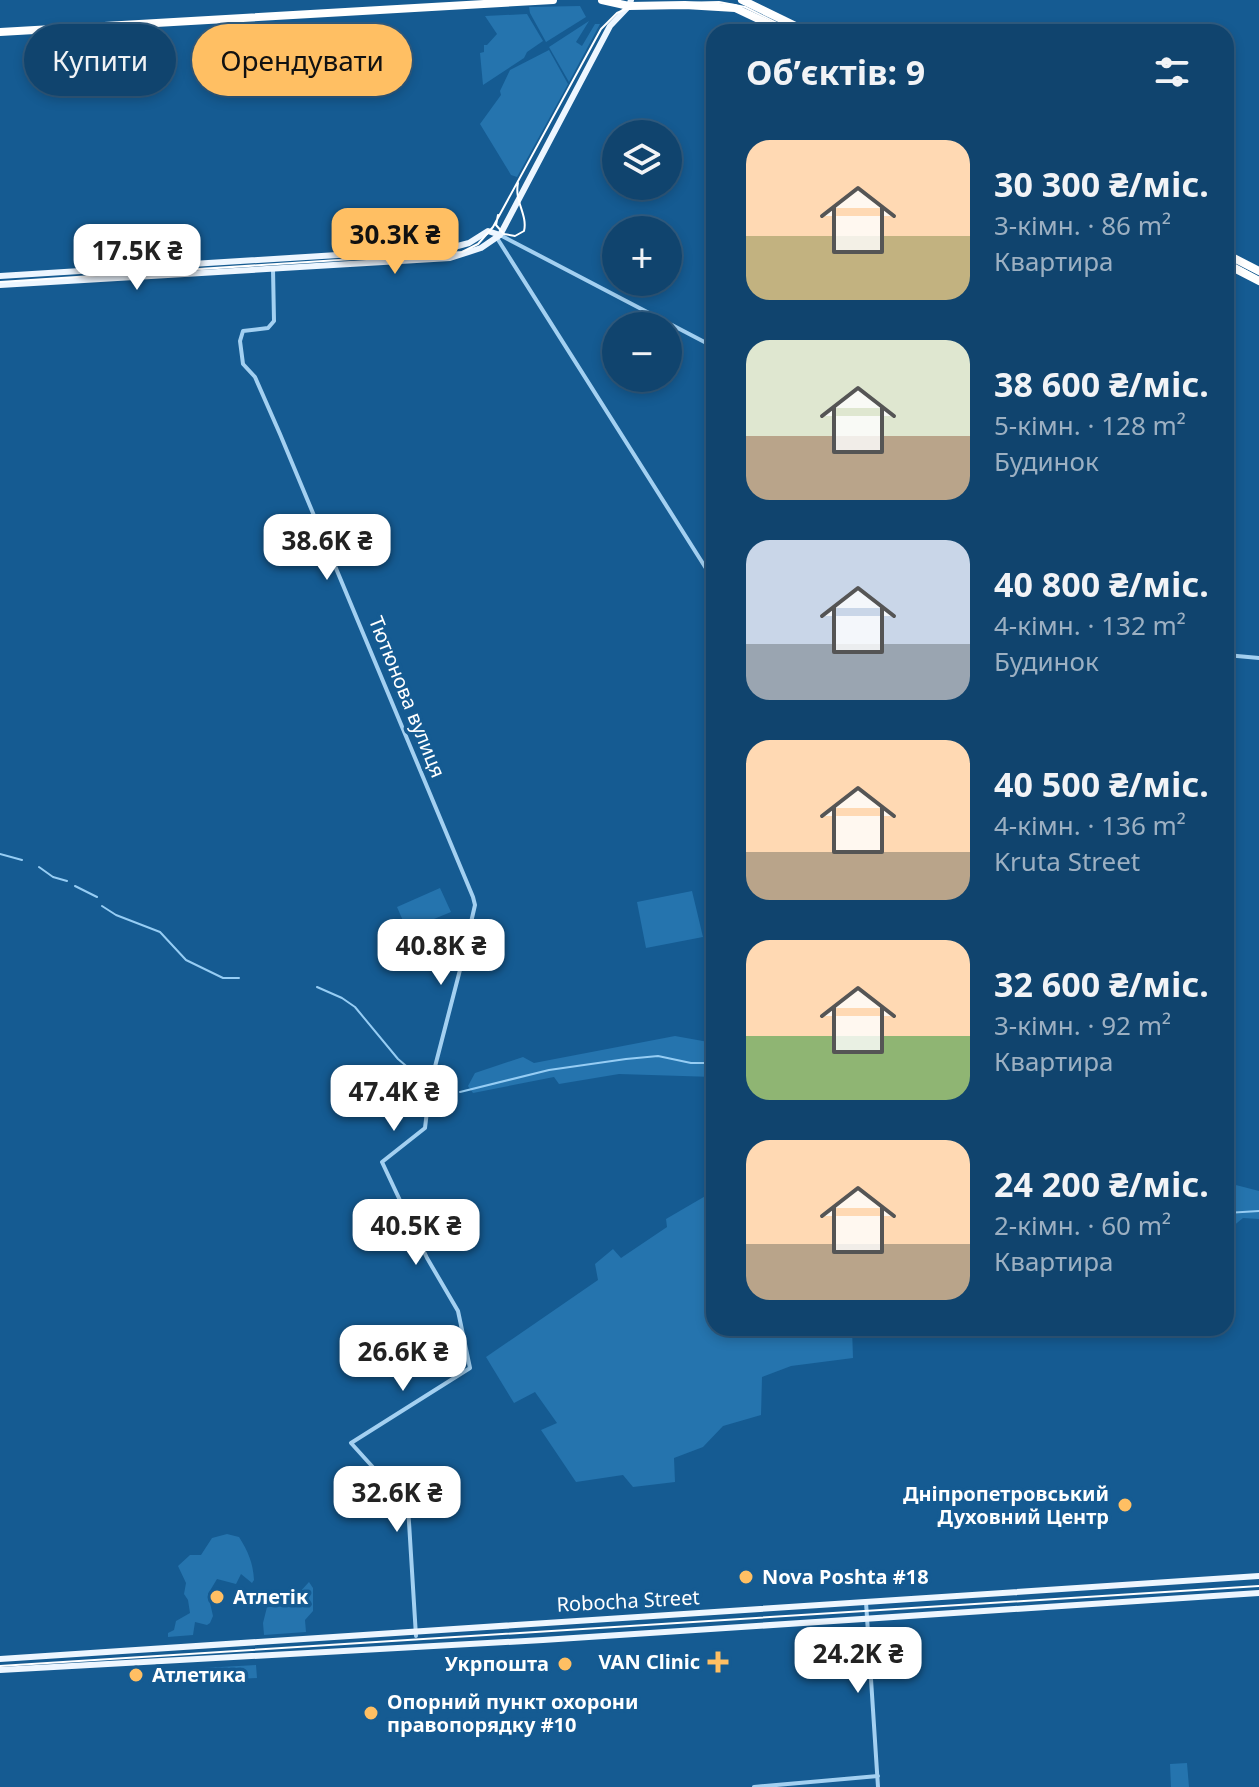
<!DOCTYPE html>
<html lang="uk">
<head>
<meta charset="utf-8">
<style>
  body { margin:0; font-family:"Noto Sans",sans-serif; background:#194b73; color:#f1f3f6; height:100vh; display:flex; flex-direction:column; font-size:30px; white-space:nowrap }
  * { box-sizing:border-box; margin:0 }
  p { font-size:26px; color:#9cb0c2 }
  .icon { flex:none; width:44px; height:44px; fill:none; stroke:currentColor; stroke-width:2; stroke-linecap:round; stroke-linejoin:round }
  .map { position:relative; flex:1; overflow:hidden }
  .sheet { position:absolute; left:706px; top:24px; width:528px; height:1312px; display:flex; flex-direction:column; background:#10446e; border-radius:24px; box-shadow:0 4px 12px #0003,0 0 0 2px #305c81 }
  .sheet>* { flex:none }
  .hud { position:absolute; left:24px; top:24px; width:562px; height:72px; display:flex; gap:16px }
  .controls { position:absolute; left:602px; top:120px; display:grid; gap:16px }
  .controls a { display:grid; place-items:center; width:80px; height:80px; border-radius:50%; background:#10446e; box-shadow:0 4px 12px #0003,0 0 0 2px #305c81; font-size:40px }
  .price { position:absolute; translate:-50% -68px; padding:0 18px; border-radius:16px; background:#fff; color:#222; font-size:26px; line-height:52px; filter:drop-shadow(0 2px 4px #0008) }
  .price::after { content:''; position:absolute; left:50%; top:48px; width:24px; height:18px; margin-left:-12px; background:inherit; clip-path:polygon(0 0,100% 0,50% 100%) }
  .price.on { background:#ffbf63; color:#111 }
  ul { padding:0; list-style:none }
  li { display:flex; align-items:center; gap:24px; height:200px; padding:0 40px }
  li span { display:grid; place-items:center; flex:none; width:224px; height:160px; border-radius:24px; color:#555 }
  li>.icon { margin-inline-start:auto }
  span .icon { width:96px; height:96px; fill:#fffc; stroke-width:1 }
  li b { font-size:34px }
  h2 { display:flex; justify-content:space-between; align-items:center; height:96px; padding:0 40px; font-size:34px }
  .chip { padding:0 28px; border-radius:36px; background:#10446e; box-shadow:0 4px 12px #0003,0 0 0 2px #305c81; font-size:28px; line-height:72px }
  .chip.on { background:#ffbf63; color:#111 }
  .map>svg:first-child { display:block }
  .green { fill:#2574ae }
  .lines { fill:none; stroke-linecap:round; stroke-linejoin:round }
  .stream { stroke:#96cdf4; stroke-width:2 }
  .minor { stroke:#a3d0f1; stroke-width:4 }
  .major { stroke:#edf6ff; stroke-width:6 }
  .highway { stroke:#fff; stroke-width:8 }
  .tram { stroke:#fff; stroke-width:2 }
  .poi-dot { fill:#ffbf63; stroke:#155b92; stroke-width:3 }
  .labels { text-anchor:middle; stroke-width:7; stroke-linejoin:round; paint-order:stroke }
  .street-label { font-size:20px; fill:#fff; stroke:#155b92 }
  .poi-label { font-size:20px; font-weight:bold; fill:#fff; stroke:#155b92; text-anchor:start }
</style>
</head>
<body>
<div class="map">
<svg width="1259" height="1787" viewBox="0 0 1259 1787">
  <rect width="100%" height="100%" fill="#155b92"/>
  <!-- green -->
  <path class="green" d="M580 6 586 17 546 42 530 13 529 7Z
    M527 14 543 41 527 52 524 58 483 85 480 53 484 52V45H487L497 34 485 16Z
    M589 21 576 42 582 46 595 24H600L569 82 549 47Z
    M549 50 568 84 517 177 511 175 480 124 501 95 500 91 510 70Z
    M440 888 451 912 407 930 397 907Z
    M692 891 703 937 646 948 637 902Z
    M675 1036 714 1043V1077L619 1074 559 1084 554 1077 473 1093 468 1086 475 1073 523 1057 534 1063Z
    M1226 1167 1232 1184 1259 1191V1219L1243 1218 1226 1232Z
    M714 1191V1328H852L853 1358 791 1366 762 1377 761 1415 723 1426 703 1447 674 1458 675 1482 633 1487 623 1475 576 1482 541 1430 557 1423 535 1392 514 1403 486 1357 598 1280 595 1264 613 1249 621 1258 667 1227 666 1219Z
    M227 1534 239 1537C248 1551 253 1563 254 1580L252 1583 241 1574 236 1584 217 1579 208 1594 213 1616 210 1623 207 1625 195 1622 193 1635 168 1637V1633L174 1630 176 1621 190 1613 188 1600 184 1594 186 1583 178 1566 190 1555H201L212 1538Z
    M309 1582 313 1588V1611L305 1620 306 1632 264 1635 263 1623 267 1607 287 1606Z
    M256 1665 257 1678 204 1681 203 1668Z
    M1187 1763 1189 1787H1171L1170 1764Z"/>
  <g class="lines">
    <!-- stream -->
    <path class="stream" d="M0 854 22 860
      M39 867 53 877 67 881
      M75 886 97 897
      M102 906 116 915 160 932 186 960 223 978H239
      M317 987 342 998 355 1007 398 1059 425 1082
      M460 1092 549 1070 626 1059 658 1056 691 1063H714
      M1226 1213 1259 1211"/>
    <!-- minor -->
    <path class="minor" d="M500 235 714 347
      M497 238 714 581
      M273 269 274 321 268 328 243 331 240 341 243 364 255 377 280 434 473 897 475 905 461 966 430 1086 425 1128 382 1162 427 1258 458 1311 470 1368 351 1443 408 1506 416 1636
      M1226 655 1259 658
      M866 1602 878 1787
      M754 1787 878 1776"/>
    <!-- major -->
    <path class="major" d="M0 276 450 248 469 243 488 231 500 235
      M0 285 450 258 481 248 500 235 610 26 629 6 631 0
      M0 1659 1259 1576
      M0 1670 543 1640 1259 1593"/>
    <!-- highway -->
    <path class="highway" d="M602 0 629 6 685 5 735 8 786 32
      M742 0 808 32
      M0 32 553 0
      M1226 254 1259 271
      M1226 264 1259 281"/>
    <!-- tram -->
    <path class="tram" d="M498 215 496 225 504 234 515 236 524 231C528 215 514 201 518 183
      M1226 260 1259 278
      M0 282 462 252 478 244 493 227 601 29 617 13 637 4 719 2 745 7 795 32
      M0 1666 1259 1586"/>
  </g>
  <!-- markers -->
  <g class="poi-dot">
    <circle cx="1125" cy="1505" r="8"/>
    <circle cx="746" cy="1577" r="8"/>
    <circle cx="217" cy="1597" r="8"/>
    <path d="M714 1650h8v8h8v8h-8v8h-8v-8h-8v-8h8z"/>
    <circle cx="565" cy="1664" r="8"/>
    <circle cx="136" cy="1675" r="8"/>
    <circle cx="371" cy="1713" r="8"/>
  </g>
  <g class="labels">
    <!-- street labels -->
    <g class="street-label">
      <text transform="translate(407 697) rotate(68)" y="7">Тютюнова вулиця</text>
      <text transform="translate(628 1601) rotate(-3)" y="7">Robocha Street</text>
    </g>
    <!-- poi labels -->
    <g class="poi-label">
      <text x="1109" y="1501" text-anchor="end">Дніпропетровський<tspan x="1109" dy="23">Духовний Центр</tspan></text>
      <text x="762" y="1584">Nova Poshta #18</text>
      <text x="233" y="1604">Атлетік</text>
      <text x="700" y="1669" text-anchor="end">VAN Clinic</text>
      <text x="549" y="1671" text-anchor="end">Укрпошта</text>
      <text x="152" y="1682">Атлетика</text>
      <text x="387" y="1709">Опорний пункт охорони<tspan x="387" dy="23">правопорядку #10</tspan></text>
    </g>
  </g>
</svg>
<div class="controls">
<a><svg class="icon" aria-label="layers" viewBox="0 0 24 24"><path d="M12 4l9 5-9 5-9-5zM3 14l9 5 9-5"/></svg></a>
<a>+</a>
<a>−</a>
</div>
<b class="price on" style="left:395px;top:276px">30.3K ₴</b>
<b class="price" style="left:137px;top:292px">17.5K ₴</b>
<b class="price" style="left:327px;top:582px">38.6K ₴</b>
<b class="price" style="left:441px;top:987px">40.8K ₴</b>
<b class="price" style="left:394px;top:1133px">47.4K ₴</b>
<b class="price" style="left:416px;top:1267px">40.5K ₴</b>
<b class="price" style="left:403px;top:1393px">26.6K ₴</b>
<b class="price" style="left:397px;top:1534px">32.6K ₴</b>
<b class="price" style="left:858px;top:1695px">24.2K ₴</b>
<div class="hud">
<a class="chip">Купити</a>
<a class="chip on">Орендувати</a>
</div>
<section class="sheet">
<h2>Об’єктів: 9<svg class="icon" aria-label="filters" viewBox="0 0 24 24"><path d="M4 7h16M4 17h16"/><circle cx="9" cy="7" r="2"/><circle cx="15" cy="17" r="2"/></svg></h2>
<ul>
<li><span style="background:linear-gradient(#ffd9b3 60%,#c2b280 0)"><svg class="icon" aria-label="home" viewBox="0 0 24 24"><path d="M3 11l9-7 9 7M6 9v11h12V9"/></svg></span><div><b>30 300 ₴/міс.</b><p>3-кімн. · 86 m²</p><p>Квартира</p></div></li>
<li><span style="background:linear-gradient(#dfe7d0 60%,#b9a48a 0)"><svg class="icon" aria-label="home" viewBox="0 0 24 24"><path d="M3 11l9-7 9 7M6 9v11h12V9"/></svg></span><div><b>38 600 ₴/міс.</b><p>5-кімн. · 128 m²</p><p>Будинок</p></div></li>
<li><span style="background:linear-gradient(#c9d6e8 65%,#9aa5b1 0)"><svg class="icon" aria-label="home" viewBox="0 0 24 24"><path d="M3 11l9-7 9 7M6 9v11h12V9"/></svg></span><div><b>40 800 ₴/міс.</b><p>4-кімн. · 132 m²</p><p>Будинок</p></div></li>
<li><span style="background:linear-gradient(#ffd9b3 70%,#b9a48a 0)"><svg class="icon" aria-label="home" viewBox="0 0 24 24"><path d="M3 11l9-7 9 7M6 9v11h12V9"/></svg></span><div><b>40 500 ₴/міс.</b><p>4-кімн. · 136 m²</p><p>Kruta Street</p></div></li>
<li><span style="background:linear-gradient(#ffd9b3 60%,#8fb573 0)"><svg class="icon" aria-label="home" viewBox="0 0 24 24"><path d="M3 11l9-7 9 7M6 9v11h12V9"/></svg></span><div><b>32 600 ₴/міс.</b><p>3-кімн. · 92 m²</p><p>Квартира</p></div></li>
<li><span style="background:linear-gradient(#ffd9b3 65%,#b9a48a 0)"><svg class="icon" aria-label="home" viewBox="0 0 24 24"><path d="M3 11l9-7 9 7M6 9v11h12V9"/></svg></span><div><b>24 200 ₴/міс.</b><p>2-кімн. · 60 m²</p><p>Квартира</p></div></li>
</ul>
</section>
</div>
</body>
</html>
